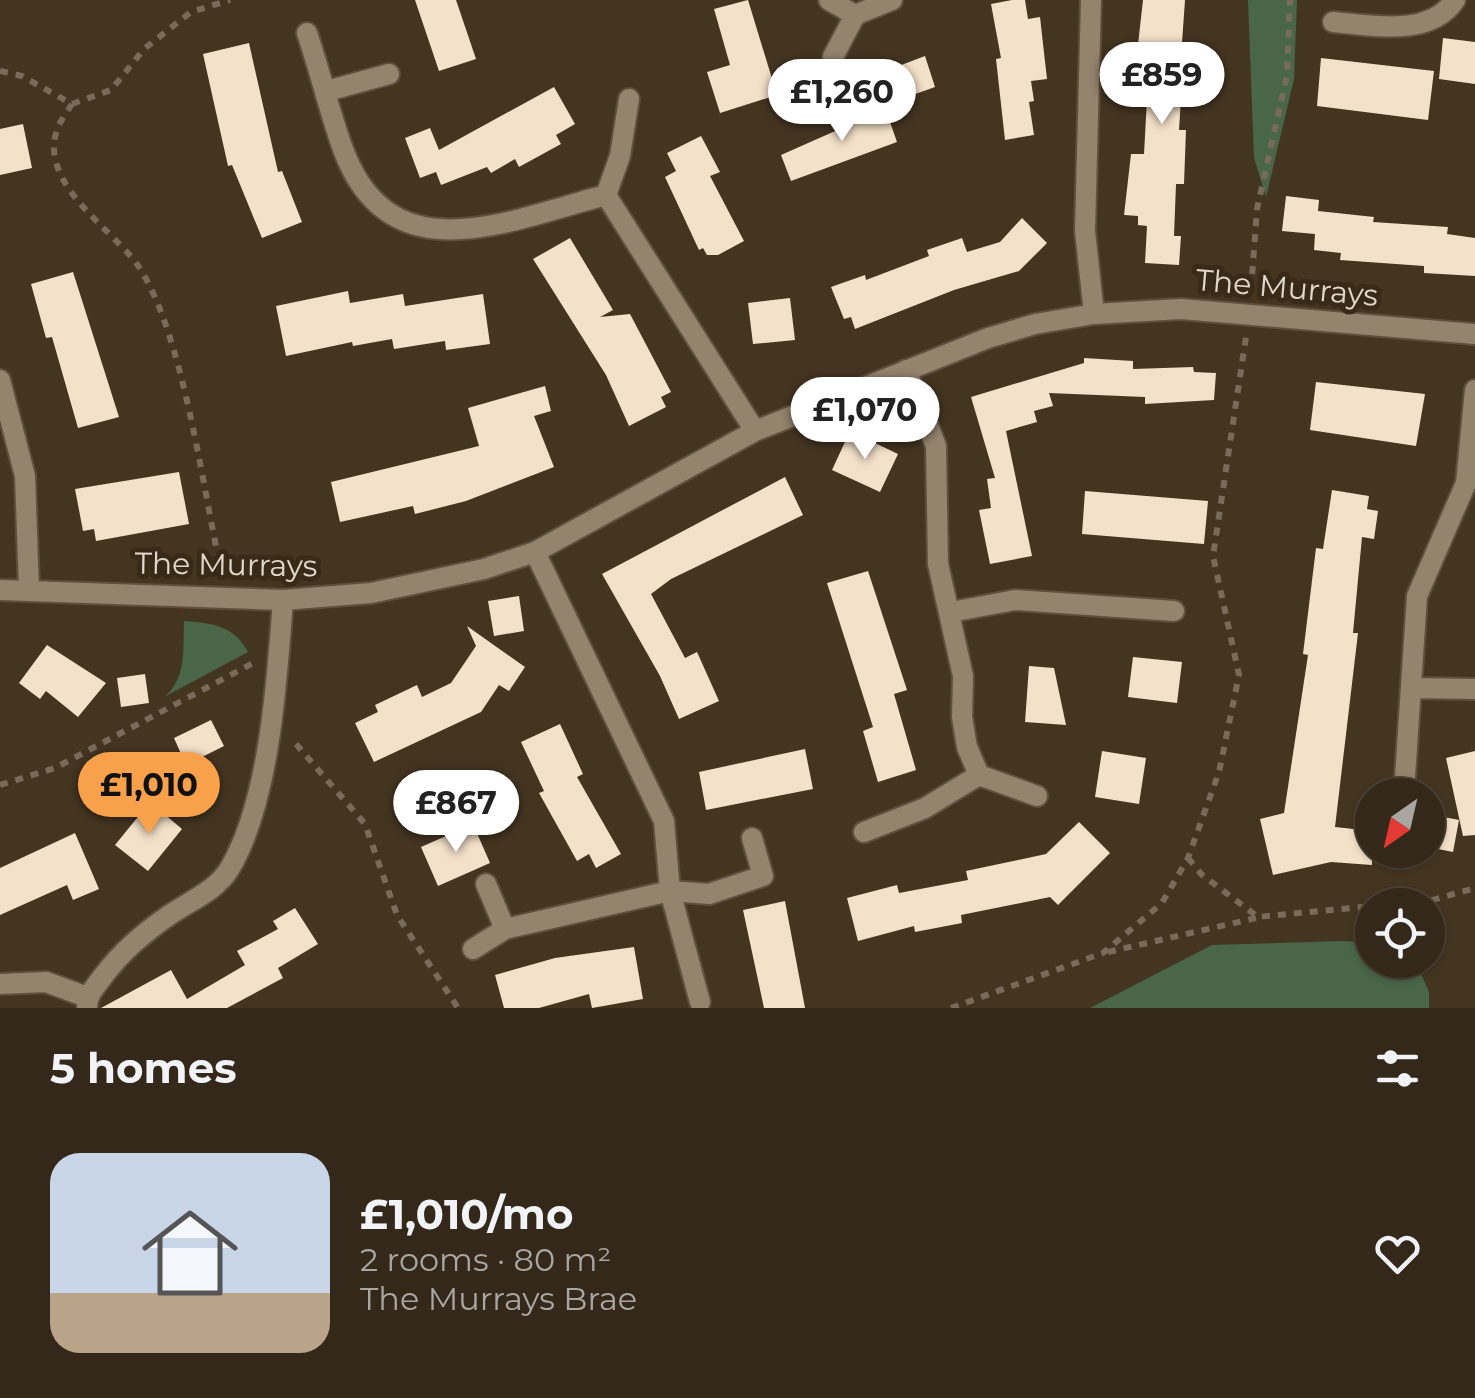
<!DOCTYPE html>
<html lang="en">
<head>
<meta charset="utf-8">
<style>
  body { margin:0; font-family:Montserrat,sans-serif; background:#3e3426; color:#f1f3f6; height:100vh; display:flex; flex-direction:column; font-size:38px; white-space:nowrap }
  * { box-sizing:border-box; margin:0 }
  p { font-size:32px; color:#a9a6a2 }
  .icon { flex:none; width:55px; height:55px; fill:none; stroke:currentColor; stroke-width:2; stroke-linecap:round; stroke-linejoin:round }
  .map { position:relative; height:1008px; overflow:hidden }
  .panel { display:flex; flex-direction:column; background:#332819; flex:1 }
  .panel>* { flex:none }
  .needle { width:65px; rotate:214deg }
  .tools { position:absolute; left:1355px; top:778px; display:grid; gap:20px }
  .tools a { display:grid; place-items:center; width:90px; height:90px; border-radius:50%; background:#332819; box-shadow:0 2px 8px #0004,0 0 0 2px #4e4438; font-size:50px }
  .price { position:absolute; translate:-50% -85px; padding:0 22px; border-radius:35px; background:#fff; color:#222; font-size:32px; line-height:65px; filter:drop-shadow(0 2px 5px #0008) }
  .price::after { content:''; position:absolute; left:50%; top:60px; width:30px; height:22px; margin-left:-15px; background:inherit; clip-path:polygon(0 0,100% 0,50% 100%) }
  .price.current { background:#f8a14a; color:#111 }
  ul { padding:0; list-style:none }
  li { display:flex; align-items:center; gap:30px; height:250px; padding:0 50px }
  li+li { border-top:2px solid #4e4438 }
  li span { display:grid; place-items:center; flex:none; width:280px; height:200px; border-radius:30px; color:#555 }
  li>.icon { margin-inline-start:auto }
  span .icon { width:120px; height:120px; fill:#fffc; stroke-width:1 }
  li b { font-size:42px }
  h2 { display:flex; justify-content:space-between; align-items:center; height:120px; padding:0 50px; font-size:42px }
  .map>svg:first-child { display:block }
  .green { fill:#496649 }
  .building { fill:#f4e1c9 }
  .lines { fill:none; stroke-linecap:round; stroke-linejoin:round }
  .minor-casing { stroke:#5d503f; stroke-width:24 }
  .path { stroke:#786b5a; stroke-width:6; stroke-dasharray:8 8; stroke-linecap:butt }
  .minor { stroke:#94836d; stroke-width:20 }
  .labels { text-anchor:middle; stroke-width:10; stroke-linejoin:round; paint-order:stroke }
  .street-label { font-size:30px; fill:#e0d7cb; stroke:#392a17 }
</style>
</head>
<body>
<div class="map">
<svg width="1475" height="1008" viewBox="0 0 1475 1008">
  <rect width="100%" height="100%" fill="#443521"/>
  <!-- green -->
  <path class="green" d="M1248 0H1297L1294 79 1266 197 1254 158Z
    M184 621C211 623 234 625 248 652L164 697C187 679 183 648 184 621Z
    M1343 941 1372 943V960H1415L1429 992V1008H1090L1212 945Z"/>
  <!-- building -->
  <path class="building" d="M415 0H456L476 59 439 71Z
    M748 0 777 95 720 113 707 72 730 65 714 9Z
    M1012 0H1025L1028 19 1040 17 1047 79 1031 81 1034 101 1029 102 1034 135 1005 140 996 59 1001 58 991 4Z
    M1143 0H1185L1181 57 1213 59 1212 84 1182 82 1179 130H1186L1184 184H1176L1174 236H1181L1179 265 1145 263 1147 226 1138 225V216L1124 215 1131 154H1144L1148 81 1134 80Z
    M1443 38 1475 42V84L1439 79Z
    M249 43 278 172 282 171 302 222 262 238 232 165 228 166 203 54Z
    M925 56 935 87 893 102 883 72Z
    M1321 58 1434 71 1428 120 1317 106Z
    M554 87 575 124 556 135 561 144 519 167 515 159 491 173 487 167 441 185 436 172 420 178 405 138 430 128 439 150Z
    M884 105 897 142 791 181 781 155 851 124 849 118Z
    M23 124 32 168 0 175V129Z
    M701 136 720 172 710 176 744 241 718 255H707L703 248 699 250 665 177 676 171 667 153Z
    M1286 196 1319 200 1318 211 1374 217 1373 222 1448 227 1447 234 1475 238V276L1424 273V266L1340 260 1341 253 1314 250 1315 234 1282 231Z
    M1022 218 1047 243 1019 271 954 290 855 329 851 317 844 319 831 287 865 275 866 280 929 256 927 250 962 238 967 252 1000 242Z
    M570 238 613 310 600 317 630 314 671 392 661 397 666 407 629 426 606 375 533 259Z
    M73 272 119 417 78 428 52 337 46 338 31 284Z
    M348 291 350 303 403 294 405 306 483 294 490 344 446 350 445 341 394 349 392 339 353 346 352 342 286 356 276 306Z
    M790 298 795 340 753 344 748 303Z
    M1084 358 1133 361V369L1193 367 1194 372 1216 373 1214 400 1145 404V397L1049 393 1053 406 1034 411 1037 422 1006 431 1032 556 990 564 979 510 991 508 987 479 995 478 971 397 1084 363Z
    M1316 382 1425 394 1416 446 1310 430Z
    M545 386 551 411 534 416 554 467 466 501 415 514 413 506 340 522 331 482 479 446 468 408Z
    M850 431 898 454 880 492 832 470Z
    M179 472 189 524 96 541 94 529 83 531 75 489Z
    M785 477 803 515 671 579 651 594 685 658 697 652 719 701 679 719 660 676 602 574Z
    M1332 490 1369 496 1367 509 1378 511 1374 539 1362 537 1353 633H1358L1335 827 1372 831V865L1331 862 1273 875 1260 819 1284 813 1308 655 1303 654 1316 548 1323 549Z
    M1085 491 1208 501 1204 544 1082 534Z
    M868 571 907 690 894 694 916 770 878 782 863 731 873 727 827 583Z
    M519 596 524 631 494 636 488 601Z
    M467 626 525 667 509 691 499 685 481 712 374 762 355 723 378 712 375 705 417 685 422 697 451 683 476 646Z
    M47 645 106 683 78 717 46 691 40 699 19 683Z
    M1133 657 1182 662 1177 703 1128 697Z
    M1029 666 1054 668 1066 725 1025 722Z
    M145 674 149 703 121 707 117 678Z
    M211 720 224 746 186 765 174 738Z
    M560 724 583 774 577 777 621 854 596 868 589 854 577 861 539 793 544 791 521 742Z
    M805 749 813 789 706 810 699 772Z
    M1102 751 1146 758 1139 804 1095 797Z
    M1475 751V835L1463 836 1446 758Z
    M150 802 182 829 148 871 115 845Z
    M1428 814 1459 820 1453 852 1428 847Z
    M1079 822 1110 853 1058 905 1050 897 961 915 962 923 915 932 914 926 858 941 847 898 897 885 899 893 968 880 966 871 1046 854Z
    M473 824 490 863 438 886 421 847Z
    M75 833 99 889 73 900 67 885 0 915V868Z
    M785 901 805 1008H764L743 910Z
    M295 908 318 944 278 968 283 978 227 1008H101L171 970 187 999 245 965 237 951 278 929 273 921Z
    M634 947 643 999 592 1008 589 994 539 1008H504L495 975 555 958Z"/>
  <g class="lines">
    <!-- minor casing -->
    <g class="minor-casing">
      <path id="minor" d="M829 0 855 15
        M1091 0 1085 231 1094 314
        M1333 22C1372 25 1429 38 1455 0
        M307 33C320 71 329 111 343 149 390 277 509 220 606 195L620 156 629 99
        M833 57 855 15 892 0
        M327 91 389 74
        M606 195 755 431
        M0 380 25 476 29 590
        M535 552 664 821 670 891 700 1002
        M0 590 283 600 371 593 484 569 535 552 755 431 988 338 1035 324 1094 314 1181 309 1475 334
        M951 612 1015 600 1174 611
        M1412 688 1475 689
        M979 775 1037 796
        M1405 777 1417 596 1466 483 1475 390
        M864 832 925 808 979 775 967 747 962 717 963 676 938 564 936 446 906 370
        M486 884 505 929
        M473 949 505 929 670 891 709 894 763 876 752 838
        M0 984 46 982 87 997
        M87 1008C87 994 96 986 104 975 122 951 146 931 171 914 192 900 217 890 230 868 270 800 277 679 283 600"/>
    </g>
    <!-- path -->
    <path class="path" d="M0 71 22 76 72 104 111 90 144 49 191 12 230 0
      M72 104C67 112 60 121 57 130 38 184 113 229 139 267 184 336 203 491 222 575
      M1251 290 1257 209 1287 75 1290 0
      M296 744 365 824 397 915 458 1008
      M0 785 55 768 255 662
      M1188 858 1201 874 1258 917 1372 906
      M1384 905 1429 901 1475 888
      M1108 952 1256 918
      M951 1008 1103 953 1162 903 1188 858 1219 772 1239 675 1213 556 1246 337"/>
    <!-- minor -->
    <use href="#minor" class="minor"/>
  </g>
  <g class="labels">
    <!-- street labels -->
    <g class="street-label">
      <text transform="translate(1287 288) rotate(5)" y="10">The Murrays</text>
      <text transform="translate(226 565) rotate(1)" y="10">The Murrays</text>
    </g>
  </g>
</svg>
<div class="tools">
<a><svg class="needle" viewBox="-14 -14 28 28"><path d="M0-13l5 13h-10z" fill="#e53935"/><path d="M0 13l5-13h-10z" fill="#a9a6a2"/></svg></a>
<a><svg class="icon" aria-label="locate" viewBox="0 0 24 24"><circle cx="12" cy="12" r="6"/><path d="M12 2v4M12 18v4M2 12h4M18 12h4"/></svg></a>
</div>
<b class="price" style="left:1162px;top:127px">£859</b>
<b class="price" style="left:842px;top:144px">£1,260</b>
<b class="price" style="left:865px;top:462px">£1,070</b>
<b class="price current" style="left:149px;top:837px">£1,010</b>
<b class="price" style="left:456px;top:855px">£867</b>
</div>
<section class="panel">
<h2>5 homes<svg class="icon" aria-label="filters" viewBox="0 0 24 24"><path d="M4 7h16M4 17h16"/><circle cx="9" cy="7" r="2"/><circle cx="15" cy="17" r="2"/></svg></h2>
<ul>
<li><span style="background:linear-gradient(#c9d6e8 70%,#b9a48a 0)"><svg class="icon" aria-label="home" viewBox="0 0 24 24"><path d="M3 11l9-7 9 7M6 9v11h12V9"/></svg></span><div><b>£1,010/mo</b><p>2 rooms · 80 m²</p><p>The Murrays Brae</p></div><svg class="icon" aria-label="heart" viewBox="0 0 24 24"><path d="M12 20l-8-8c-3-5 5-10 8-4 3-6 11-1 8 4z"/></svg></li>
</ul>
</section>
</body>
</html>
